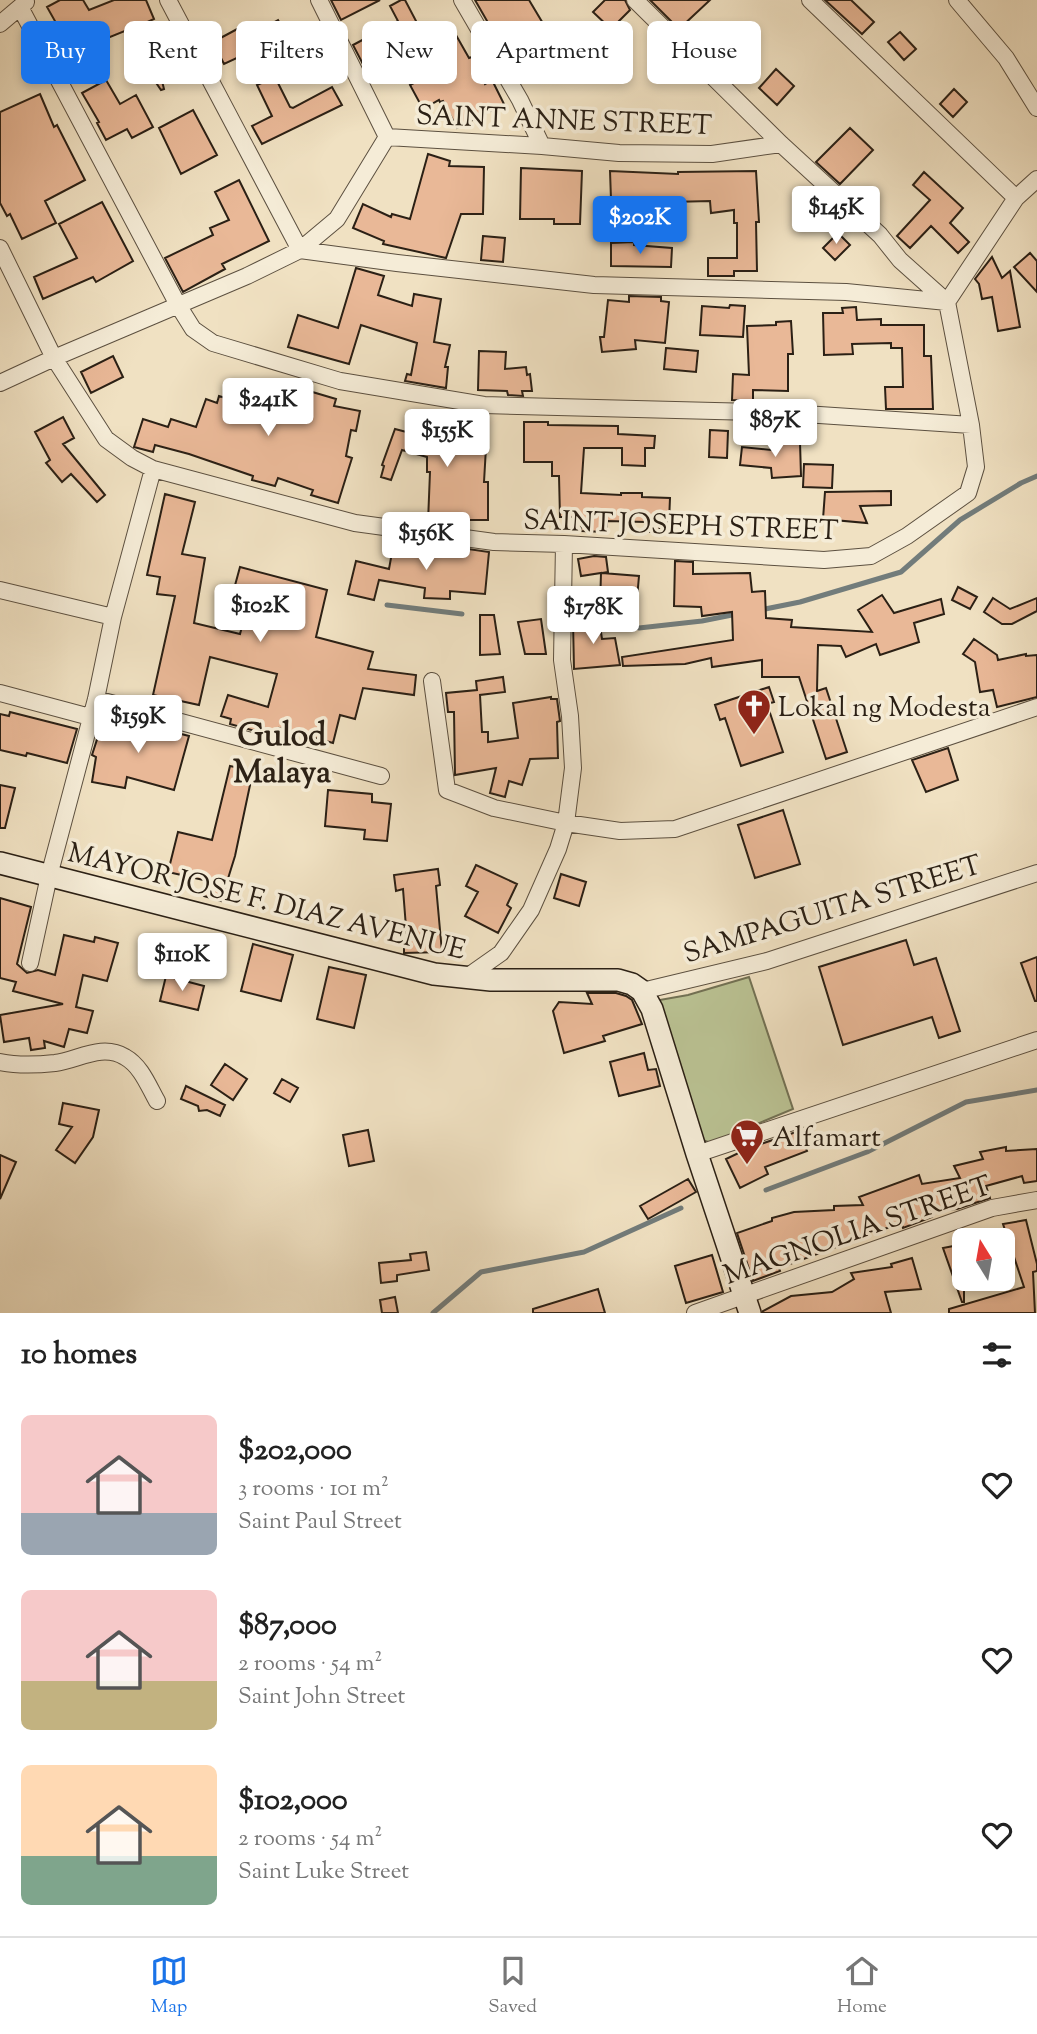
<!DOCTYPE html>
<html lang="en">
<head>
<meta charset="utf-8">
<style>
  body { margin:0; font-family:"Sorts Mill Goudy",serif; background:#f2f2f2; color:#222; height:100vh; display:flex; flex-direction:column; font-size:26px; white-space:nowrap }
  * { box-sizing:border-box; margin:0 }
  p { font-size:23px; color:#767676 }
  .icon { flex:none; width:38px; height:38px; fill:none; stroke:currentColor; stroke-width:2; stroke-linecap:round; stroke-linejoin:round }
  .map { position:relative; height:1313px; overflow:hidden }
  .side { display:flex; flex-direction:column; background:#fff; flex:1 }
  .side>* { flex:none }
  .top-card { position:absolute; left:21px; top:21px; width:996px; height:63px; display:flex; gap:14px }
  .needle { width:46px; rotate:349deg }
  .controls { position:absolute; left:952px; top:1228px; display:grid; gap:14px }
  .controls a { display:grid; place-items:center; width:63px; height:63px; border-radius:10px; background:#fff; box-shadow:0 4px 10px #0003; font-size:35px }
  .price { position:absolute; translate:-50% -60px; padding:0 16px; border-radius:7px; background:#fff; color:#222; font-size:23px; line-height:46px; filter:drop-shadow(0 2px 4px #0008) }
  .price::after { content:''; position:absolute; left:50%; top:42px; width:21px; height:16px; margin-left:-10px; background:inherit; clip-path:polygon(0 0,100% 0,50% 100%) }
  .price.active { background:#1a73e8; color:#fff }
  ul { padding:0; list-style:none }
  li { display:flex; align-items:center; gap:21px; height:175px; padding:0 21px }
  li span { display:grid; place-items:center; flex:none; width:196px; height:140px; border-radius:10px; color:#555 }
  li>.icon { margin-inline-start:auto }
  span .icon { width:84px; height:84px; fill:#fffc; stroke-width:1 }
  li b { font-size:30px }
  h2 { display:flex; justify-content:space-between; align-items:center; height:84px; padding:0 21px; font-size:30px }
  .chip { padding:0 24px; border-radius:10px; background:#fff; box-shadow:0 4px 10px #0003; font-size:24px; line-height:63px }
  .chip.active { background:#1a73e8; color:#fff }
  .tab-bar { display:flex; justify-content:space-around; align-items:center; height:98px; border-top:2px solid #e0e0e0; background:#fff; font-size:19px; color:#767676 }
  .tab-bar a { display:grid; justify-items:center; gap:4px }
  .tab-bar .active { color:#1a73e8 }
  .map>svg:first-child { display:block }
  .green { fill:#bac293; stroke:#727154; stroke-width:2 }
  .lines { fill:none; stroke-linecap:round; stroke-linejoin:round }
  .stream { stroke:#727c7b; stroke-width:5 }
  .building { fill:#e9b897; stroke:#2b2015; stroke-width:2 }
  .street-casing { stroke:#5c5040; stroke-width:18 }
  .secondary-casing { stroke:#2b2015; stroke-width:24 }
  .street { stroke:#f5ecd7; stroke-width:16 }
  .secondary { stroke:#f5ecd7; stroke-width:21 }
  .labels { text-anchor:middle; stroke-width:7; stroke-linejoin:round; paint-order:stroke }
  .street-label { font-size:28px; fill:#2b2015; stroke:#f5ecd7 }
  .poi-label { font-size:28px; fill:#2b2015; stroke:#f5ecd7; text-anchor:start }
  .quarter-label { font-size:32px; font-weight:bold; fill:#2b2015; stroke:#f5ecd7 }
</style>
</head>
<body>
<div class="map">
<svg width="1037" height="1313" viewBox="0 0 1037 1313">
  <rect width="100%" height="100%" fill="#f0e1c2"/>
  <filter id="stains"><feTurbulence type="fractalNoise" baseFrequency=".00286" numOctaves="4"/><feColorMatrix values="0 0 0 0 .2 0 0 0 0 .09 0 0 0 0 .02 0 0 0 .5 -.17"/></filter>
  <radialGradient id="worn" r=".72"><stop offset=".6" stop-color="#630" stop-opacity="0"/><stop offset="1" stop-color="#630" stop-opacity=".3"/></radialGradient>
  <!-- green -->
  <path class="green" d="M749 977 793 1109 711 1143 697 1138 654 1001 688 995Z"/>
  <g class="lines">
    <!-- stream -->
    <path class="stream" d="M387 605 462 614
      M760 610 800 602 901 572 960 520 1021 483 1037 476
      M639 628 702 621 737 614
      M766 1190 867 1152 966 1102 1037 1090
      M433 1313 481 1272 584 1252 681 1208"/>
  </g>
  <!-- building -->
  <path class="building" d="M60 0H83L89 10 114 0H146L154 19 145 23 155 58 159 55 172 74 162 81 164 89 161 90 138 56 135 57 127 30 95 43 97 47 63 65 51 44 64 37 47 7Z
    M331 0H380L341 20Z
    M401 0H405L427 42 452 28 469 58 472 57 485 84 492 80 504 104 457 128 443 101 440 102 439 100 423 109 410 85 427 76 411 47 366 70 353 45 398 21 390 6Z
    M475 0H529L544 25 547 23 562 47 518 75Z
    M605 0H625L630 10 611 29 593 12Z
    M650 0H710L679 29Z
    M825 0H851L874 22 862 34Z
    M278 20 286 35 224 64 213 42 241 27 246 38Z
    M312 27 323 49 293 64 282 42Z
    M726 28 746 46 723 72 703 53Z
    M900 32 916 49 904 60 888 42Z
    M776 69 794 86 777 105 759 88Z
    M275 77 290 107 293 108 332 87 342 105 262 144 252 126 272 116 257 85Z
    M106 80 120 104 136 95 153 127 132 138 127 129 106 140 97 123 99 122 82 93Z
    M954 89 967 102 953 117 940 104Z
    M40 94 54 127 57 125 85 180 45 201 56 223 22 239 10 214 7 216 0 203V112Z
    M193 110 217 155 181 174 159 128Z
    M850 128 873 150 840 184 816 162Z
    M428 154 450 161 449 166 484 167 483 214H461L446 258 383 244 384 241 353 228 363 204 391 217 392 214 410 219Z
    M521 168 582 171 580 224H554V219H520Z
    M610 171 678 174V172L756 171 759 222H756L757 271H734V276H708V258H737V223H734V210L711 213 710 201 671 202 670 204 644 203V197L611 199Z
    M924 172 963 208 950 223 969 242 958 253 931 226 910 248 897 236 930 200 913 185Z
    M239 180 269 241 222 264 225 269 183 292 165 258 213 235 210 228 229 220 215 192Z
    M102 202 133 261 96 282 93 277 43 299 34 277 77 258 59 224Z
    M838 233 850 245 835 260 823 248Z
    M483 236 505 238 503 262 481 260Z
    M634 242V245L672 248 671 267 611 266V243Z
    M1030 253 1037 261V292L1014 267Z
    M992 257 1002 278 1010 271 1020 327 998 331 992 297 982 299 979 284 975 279Z
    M356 268 384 276 378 295 412 306 414 294 441 299 434 342 450 345 445 367H448L446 388 405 381 407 374 411 375 417 343 361 325 349 364 288 347 298 315 338 328Z
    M629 296 661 297V301L669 302 665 343 635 340 636 349 602 352 600 337H604L608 300 629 302Z
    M730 305 745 306 743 337 700 335 702 306 729 308Z
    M856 307 857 320 881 319V325H924V356H931L933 409H886L885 387H903L902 348H891V343L852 344 853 354 824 355 823 313H843L842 308Z
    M791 321 793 354H788V391L753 390V401L732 400 733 374 749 375 747 326 776 325V322Z
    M666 348 698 351 696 372 664 369Z
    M479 351 506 352 505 369 526 367 527 375 530 374 532 391H522L523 396 508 395 507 391 478 390Z
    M113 356 123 377 91 393 81 372Z
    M248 381 276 389 278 384 308 393 309 391 336 399 334 406 360 411 356 431 351 430 346 456 352 458 338 503 311 495 313 490 278 478 275 486 252 480 253 476 189 454 155 445 153 452 134 447 143 419 168 427 171 419 196 427 206 399 217 403 219 396 242 403Z
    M63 417 74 438 63 444 105 495 97 502 71 474 62 482 46 463 50 460 35 432Z
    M414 419 441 420 440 427 487 430 484 482H488V520H449L448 525 428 522 430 472H427V457L402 450 391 480 381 477 384 466 382 465 395 429 414 434Z
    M524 422H548V425L618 426V434L655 436 654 448H645V466L622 465V448H584L581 493 621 495V493H642V497L670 498 669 522 660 521 659 532H645L646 522 607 521V532L581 531 582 517H560L559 476H552V462H524Z
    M710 430 728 431 727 458 709 457Z
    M800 442 801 476 772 478 771 468 740 465 742 447 771 450V443Z
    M804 464 833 465 832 488 803 487Z
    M891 491V505L860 506 867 523 823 519 825 492Z
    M165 494 195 502 182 554 205 558 194 623 240 634 248 604 231 600 240 567 327 590 316 637 373 652 368 669 416 675 414 695 363 688 355 719 340 715 333 743 279 728 277 737 230 724 231 719 221 716 228 695 268 707 277 674 210 657 199 705 153 695 175 596 157 594 160 577 147 575Z
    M427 543 489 552 485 594 450 591V599L424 598 425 588 379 580 374 600 348 594 356 561 389 569 393 547 426 553Z
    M594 556 606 557 608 572 602 573 639 576 636 610 600 607 601 573 581 576 578 559Z
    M675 561 693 562V574L750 573 752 592 765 591 766 618 792 620 791 627 872 632 858 610 882 595 894 613 941 599 944 614 914 623 919 642 880 655 876 644 846 657 841 646 818 645 817 691 826 688 847 752 826 759 799 677H762V660L712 667 711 658 685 664 623 666 622 657 733 640 732 612 702 616 701 607 674 606Z
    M958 587 977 597 970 609 952 600Z
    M993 598 1010 609 1037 598V611L1012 624H1002L984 612Z
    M480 615H494L500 654 480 655Z
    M541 619 546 654H525L518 622Z
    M599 619 602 639 615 638 620 665 574 669 573 622Z
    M974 639 997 655 998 660 1026 654V656L1037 655V697L997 707 993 690 980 692 975 662 963 654Z
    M503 677 505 692 480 695 482 732H488V742L518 738 513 703 551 697V699H557L560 721 557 722 558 758 530 759 522 785 509 781 505 797 490 793 496 768 455 775 454 712H448L446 693 477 690 476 681Z
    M769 687 774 702 767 704 783 752 741 766 725 718 720 720 715 705Z
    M10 712 77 729 67 763 27 753 26 756 0 750V714L9 716Z
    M124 719 189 736 174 790 127 777 125 788 92 782 96 757 92 755 103 721 122 726Z
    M948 748 958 780 926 792 912 760Z
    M230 766 253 771 235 856 221 901 204 896 208 881 168 872 178 832 212 840Z
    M0 785 15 788 5 828H0Z
    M328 790 372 794V802L391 804 387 841 364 839 365 830 325 826Z
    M783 810 800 864 755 878 738 825Z
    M476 865 517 884 507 905 511 908 498 933 465 916 478 892 466 886Z
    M438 869 440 885 436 886 442 952 404 953V940H407L403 889 396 891 394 875Z
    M561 874 586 882 579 906 554 898Z
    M0 898 31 907 17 964 27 973 38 970 55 975 64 935 94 942 95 937 118 943 107 981 83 975 76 1007 93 1011 87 1033 69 1029 64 1047 44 1041 45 1048 31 1050 29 1038 4 1042 0 1015 63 1004 13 991 16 982 0 978Z
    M906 940 914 965 936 958 960 1031 939 1038 932 1017 843 1045 819 967Z
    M253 944 293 955 281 1001 241 991Z
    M1037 957V1001H1035L1021 963Z
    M329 967 366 975 354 1028 317 1019Z
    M166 976 204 986 198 1010 160 1001Z
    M587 993H616L626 996 632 1000 642 1024 603 1036 605 1041 564 1053 553 1011 559 1002 592 1004Z
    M644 1053 648 1070 656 1069 660 1086 619 1096 610 1062Z
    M225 1064 247 1079 233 1100 211 1085Z
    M282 1079 298 1088 290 1102 274 1093Z
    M186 1086 225 1105 220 1116 207 1110 199 1111 198 1106 181 1099Z
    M63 1103 99 1110 93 1137 75 1163 56 1150 72 1127 59 1124Z
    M368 1130 374 1161 349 1166 343 1135Z
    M799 1131 807 1151 765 1167 768 1174 740 1188 726 1159 749 1148Z
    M1006 1147V1151L1037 1149V1181L1024 1183 1022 1176 986 1186 990 1198 957 1209 930 1211 932 1217 903 1228 902 1225 868 1232 869 1235 779 1268 780 1271 753 1281 737 1233 772 1221V1218L794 1212 834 1210V1206L863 1205 859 1197 919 1175 922 1184 960 1178 954 1166 983 1159 980 1152Z
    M0 1155 16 1162 0 1199Z
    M688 1179 696 1192 648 1219 640 1206Z
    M1026 1220 1037 1264V1271L1033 1272 1035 1313H949V1309L1024 1287 1003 1224Z
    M964 1244V1302H962L943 1248Z
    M426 1252 429 1270 397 1275V1281L381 1283 379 1263 411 1260 410 1254Z
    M712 1255 723 1292 686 1303 675 1266Z
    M912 1258 921 1289 885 1292 891 1313H763V1311L791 1296 832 1292 854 1279 851 1273 892 1267 891 1264Z
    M598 1289 605 1313H533V1309Z
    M395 1297 398 1313H382L380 1300Z"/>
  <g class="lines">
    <!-- street casing -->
    <g class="street-casing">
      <path id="street" d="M168 0 300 250 397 263 594 285 846 292 947 302 1016 198 1037 179
        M319 0 387 137
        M462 0 520 100 542 146
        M810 0 1016 198
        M957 0 1006 58 1037 108
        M20 7 178 305 193 329 213 343 340 381 484 405 789 413 971 425
        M0 24 26 2
        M387 137 542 146 619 153 712 154 781 144
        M0 248 54 358 106 439 132 458 153 469 355 523 494 542 564 544 824 560 871 556 907 536 968 493 976 467 971 425 947 302 900 260 880 235 781 144 635 0
        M0 383 54 358 247 276 300 250 337 219 387 137
        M0 590 113 617
        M432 681 447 790 494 808 566 823 620 831 675 829 1037 707
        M0 693 90 717
        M96 699 381 776
        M30 963 49 876 96 699 113 617 153 469
        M464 979 501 953 531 910 558 849 566 823 573 768 570 716 562 660 564 544
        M642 991 767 961 1037 873
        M0 1062C19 1066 36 1065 55 1063 78 1060 102 1043 125 1057 141 1066 148 1085 157 1101
        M697 1154 1037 1040
        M695 1313 992 1208 1037 1200"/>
    </g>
    <!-- secondary casing -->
    <g class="secondary-casing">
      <path id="secondary" d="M0 863 434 974 491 980H618L632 984 642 991 652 1009 697 1154 750 1313"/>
    </g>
    <!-- street -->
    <use href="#street" class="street"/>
    <!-- secondary -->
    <use href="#secondary" class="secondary"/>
  </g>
  <!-- icons -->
  <defs>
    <g id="church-pin" transform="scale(1.75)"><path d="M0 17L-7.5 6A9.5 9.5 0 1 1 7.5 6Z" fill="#8f2418" stroke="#f5ecd7"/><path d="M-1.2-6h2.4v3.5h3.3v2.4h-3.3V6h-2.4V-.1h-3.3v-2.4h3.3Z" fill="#fff"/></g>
    <g id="supermarket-pin" transform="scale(1.75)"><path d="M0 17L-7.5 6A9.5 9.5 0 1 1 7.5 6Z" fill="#8f2418" stroke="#f5ecd7"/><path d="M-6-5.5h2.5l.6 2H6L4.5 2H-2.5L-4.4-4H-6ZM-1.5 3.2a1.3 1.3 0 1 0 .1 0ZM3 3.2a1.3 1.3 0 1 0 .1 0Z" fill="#fff"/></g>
  </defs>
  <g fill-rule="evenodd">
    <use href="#church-pin" x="754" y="706"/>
    <use href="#supermarket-pin" x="747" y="1136"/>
  </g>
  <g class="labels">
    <!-- street labels -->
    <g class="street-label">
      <text transform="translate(564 119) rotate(2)" y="10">SAINT ANNE STREET</text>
      <text transform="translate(681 524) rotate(2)" y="10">SAINT JOSEPH STREET</text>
      <text transform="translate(267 900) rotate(14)" y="10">MAYOR JOSE F. DIAZ AVENUE</text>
      <text transform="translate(832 908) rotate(-17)" y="10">SAMPAGUITA STREET</text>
      <text transform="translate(857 1229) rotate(-19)" y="10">MAGNOLIA STREET</text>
    </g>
    <!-- poi labels -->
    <g class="poi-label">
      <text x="778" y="716">Lokal ng Modesta</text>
      <text x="772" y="1146">Alfamart</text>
    </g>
    <!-- quarter labels -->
    <g class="quarter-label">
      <text x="282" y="745">Gulod<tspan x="282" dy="37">Malaya</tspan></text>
    </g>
  </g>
  <rect width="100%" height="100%" filter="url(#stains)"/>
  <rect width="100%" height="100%" fill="url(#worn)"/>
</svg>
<div class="controls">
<a><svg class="needle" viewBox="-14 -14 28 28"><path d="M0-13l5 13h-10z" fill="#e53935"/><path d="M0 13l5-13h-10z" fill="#767676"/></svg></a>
</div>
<b class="price" style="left:836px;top:246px">$145K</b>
<b class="price active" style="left:640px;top:256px">$202K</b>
<b class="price" style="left:268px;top:438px">$241K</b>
<b class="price" style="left:775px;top:459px">$87K</b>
<b class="price" style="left:447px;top:469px">$155K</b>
<b class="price" style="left:426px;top:572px">$156K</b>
<b class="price" style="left:260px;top:644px">$102K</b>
<b class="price" style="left:593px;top:646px">$178K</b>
<b class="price" style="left:138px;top:755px">$159K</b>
<b class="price" style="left:182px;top:993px">$110K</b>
<div class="top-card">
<a class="chip active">Buy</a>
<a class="chip">Rent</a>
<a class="chip">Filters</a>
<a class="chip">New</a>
<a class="chip">Apartment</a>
<a class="chip">House</a>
</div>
</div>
<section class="side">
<h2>10 homes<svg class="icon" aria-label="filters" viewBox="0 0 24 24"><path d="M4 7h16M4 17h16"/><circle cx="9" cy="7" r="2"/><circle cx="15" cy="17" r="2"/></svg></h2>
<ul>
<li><span style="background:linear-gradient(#f6c9c9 70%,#9aa5b1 0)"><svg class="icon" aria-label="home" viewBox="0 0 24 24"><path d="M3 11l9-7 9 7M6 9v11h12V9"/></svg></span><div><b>$202,000</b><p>3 rooms · 101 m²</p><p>Saint Paul Street</p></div><svg class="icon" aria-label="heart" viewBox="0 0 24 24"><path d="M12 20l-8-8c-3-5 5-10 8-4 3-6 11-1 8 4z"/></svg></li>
<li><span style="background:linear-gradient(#f6c9c9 65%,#c2b280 0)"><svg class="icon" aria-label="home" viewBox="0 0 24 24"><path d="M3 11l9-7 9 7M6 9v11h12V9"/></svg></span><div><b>$87,000</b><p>2 rooms · 54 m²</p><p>Saint John Street</p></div><svg class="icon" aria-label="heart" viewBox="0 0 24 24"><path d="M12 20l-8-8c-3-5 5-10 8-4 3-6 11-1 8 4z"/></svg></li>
<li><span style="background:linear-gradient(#ffd9b3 65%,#7fa58c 0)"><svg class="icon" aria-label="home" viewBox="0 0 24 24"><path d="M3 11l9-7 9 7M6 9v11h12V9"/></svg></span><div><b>$102,000</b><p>2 rooms · 54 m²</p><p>Saint Luke Street</p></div><svg class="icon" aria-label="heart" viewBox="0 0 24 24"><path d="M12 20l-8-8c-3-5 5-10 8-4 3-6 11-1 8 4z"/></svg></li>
</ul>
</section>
<nav class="tab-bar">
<a class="active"><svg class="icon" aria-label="map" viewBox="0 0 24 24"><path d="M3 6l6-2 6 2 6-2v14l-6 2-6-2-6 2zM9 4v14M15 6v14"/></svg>Map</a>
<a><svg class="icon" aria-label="saved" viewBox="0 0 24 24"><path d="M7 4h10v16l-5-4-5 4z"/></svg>Saved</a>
<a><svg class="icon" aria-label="home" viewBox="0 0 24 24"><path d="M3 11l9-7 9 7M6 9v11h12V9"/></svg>Home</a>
</nav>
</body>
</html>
